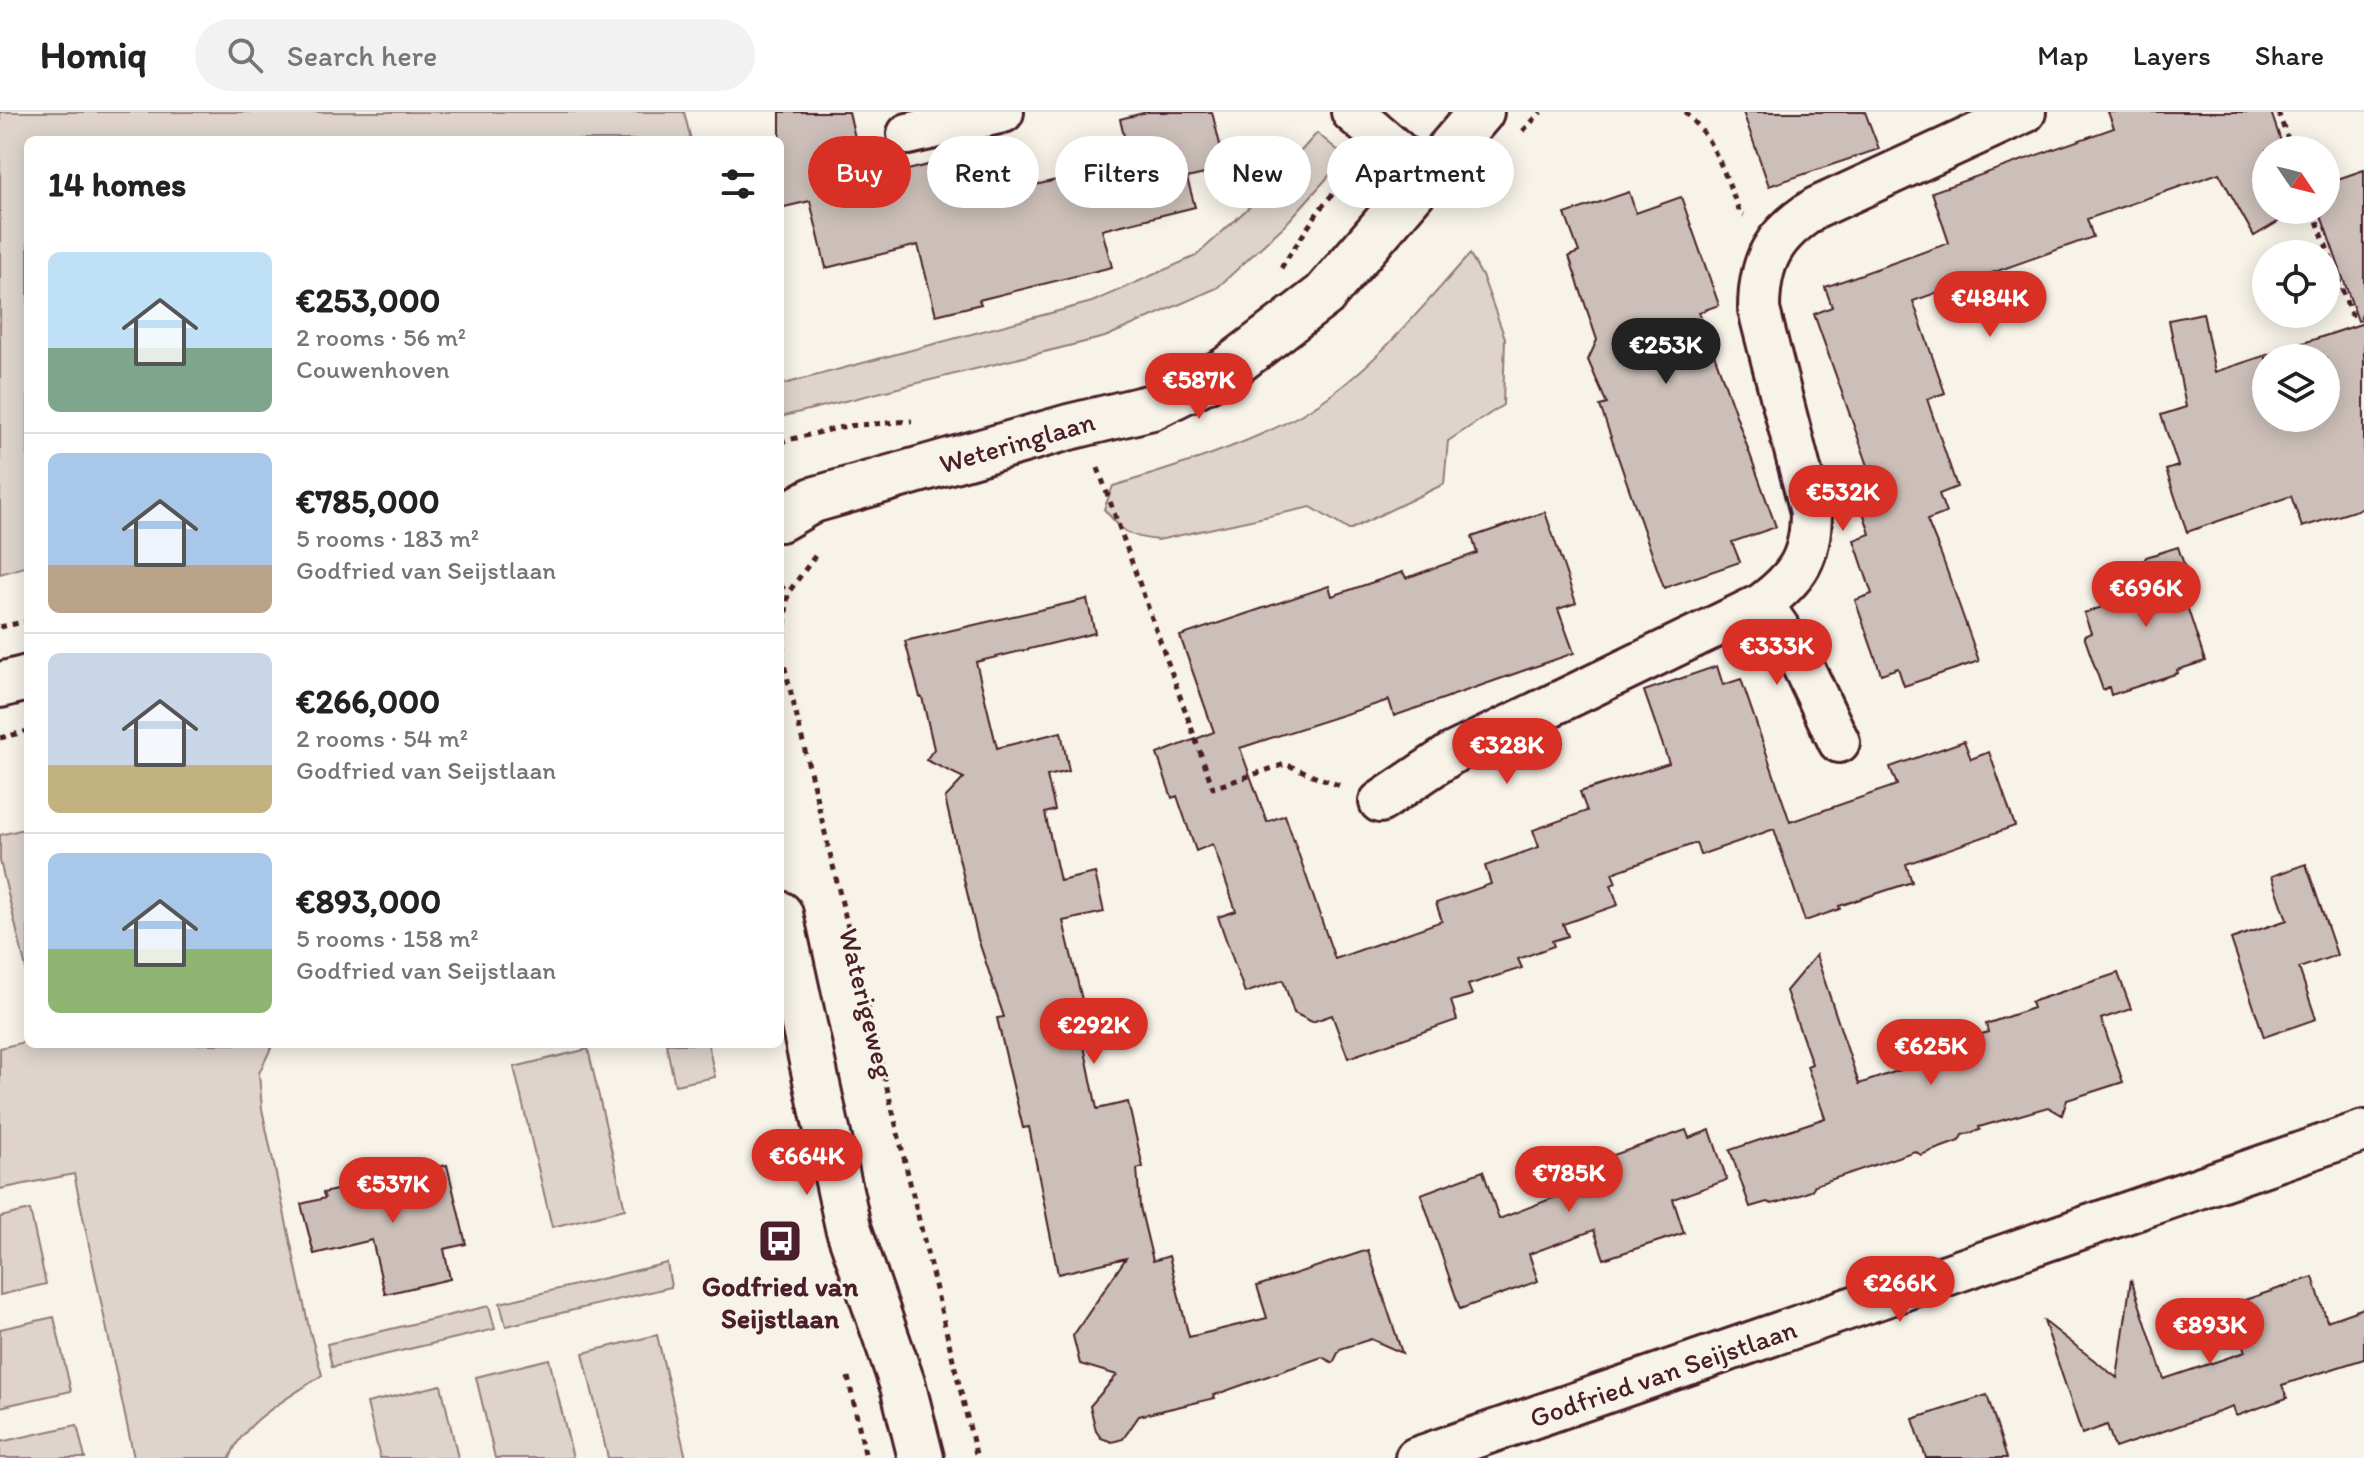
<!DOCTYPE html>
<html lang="en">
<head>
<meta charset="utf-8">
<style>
  body { margin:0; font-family:Itim,sans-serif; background:#f2f2f2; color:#222; height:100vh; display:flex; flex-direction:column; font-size:30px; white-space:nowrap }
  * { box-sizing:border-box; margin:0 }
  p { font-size:26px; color:#767676 }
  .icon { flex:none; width:44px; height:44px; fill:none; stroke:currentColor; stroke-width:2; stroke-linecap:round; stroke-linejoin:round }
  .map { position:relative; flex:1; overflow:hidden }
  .side { position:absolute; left:24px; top:24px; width:760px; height:912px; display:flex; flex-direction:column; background:#fff; border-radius:12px; box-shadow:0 4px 20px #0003 }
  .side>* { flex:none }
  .top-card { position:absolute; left:808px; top:24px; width:760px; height:72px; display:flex; gap:16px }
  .needle { width:52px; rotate:125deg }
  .controls { position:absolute; left:2252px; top:24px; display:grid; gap:16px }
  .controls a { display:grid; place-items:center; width:88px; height:88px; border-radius:50%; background:#fff; box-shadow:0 4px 20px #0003; font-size:40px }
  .price { position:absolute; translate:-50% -68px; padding:0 18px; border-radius:28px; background:#d93025; color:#fff; font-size:26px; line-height:52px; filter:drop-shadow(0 2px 4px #0008) }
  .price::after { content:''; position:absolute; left:50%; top:48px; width:24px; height:18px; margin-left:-12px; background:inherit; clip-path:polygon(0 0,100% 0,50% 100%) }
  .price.active { background:#222; color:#fff }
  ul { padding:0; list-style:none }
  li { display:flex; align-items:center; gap:24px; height:200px; padding:0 24px }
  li+li { border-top:2px solid #e0e0e0 }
  li span { display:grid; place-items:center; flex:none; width:224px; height:160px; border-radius:12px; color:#555 }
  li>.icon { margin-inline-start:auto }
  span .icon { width:96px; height:96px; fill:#fffc; stroke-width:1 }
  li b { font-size:34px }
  h2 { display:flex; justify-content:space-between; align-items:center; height:96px; padding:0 24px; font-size:34px }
  .chip { padding:0 28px; border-radius:36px; background:#fff; box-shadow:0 4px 20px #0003; font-size:28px; line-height:72px }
  .chip.active { background:#d93025; color:#fff }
  header { display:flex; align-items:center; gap:48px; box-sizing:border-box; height:112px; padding:0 40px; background:#fff; border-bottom:2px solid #e0e0e0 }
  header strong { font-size:38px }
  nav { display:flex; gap:44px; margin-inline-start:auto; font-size:28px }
  .search { width:560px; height:72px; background:#f2f2f2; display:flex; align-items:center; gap:20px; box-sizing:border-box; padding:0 28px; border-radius:44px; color:#767676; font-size:30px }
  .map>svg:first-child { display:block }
  .green { fill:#ded4cc; stroke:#947a7c; stroke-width:2 }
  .building { fill:#ccbfb9; stroke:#4a1f2b; stroke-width:2; fill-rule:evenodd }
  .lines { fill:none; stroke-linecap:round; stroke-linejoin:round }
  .street-casing { stroke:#4a1f2b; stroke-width:46 }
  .secondary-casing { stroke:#4a1f2b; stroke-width:50 }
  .path { stroke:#4a1f2b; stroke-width:5; stroke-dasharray:6 6; stroke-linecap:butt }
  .street { stroke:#f7f3e8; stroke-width:40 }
  .secondary { stroke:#f7f3e8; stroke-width:44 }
  .labels { text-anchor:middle; stroke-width:6; stroke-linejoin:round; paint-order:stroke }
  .street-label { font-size:28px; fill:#4a1f2b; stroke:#f7f3e8 }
  .poi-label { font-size:28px; font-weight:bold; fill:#4a1f2b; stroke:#f7f3e8 }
</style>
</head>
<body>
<header>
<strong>Homiq</strong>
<div class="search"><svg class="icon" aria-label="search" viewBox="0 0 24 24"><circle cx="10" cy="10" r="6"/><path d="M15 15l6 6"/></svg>Search here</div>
<nav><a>Map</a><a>Layers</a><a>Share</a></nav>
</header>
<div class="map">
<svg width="2364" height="1346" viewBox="0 0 2364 1346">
  <rect width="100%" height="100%" fill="#f7f3e8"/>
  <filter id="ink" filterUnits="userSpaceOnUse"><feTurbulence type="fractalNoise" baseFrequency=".0125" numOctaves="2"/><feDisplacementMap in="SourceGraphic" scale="16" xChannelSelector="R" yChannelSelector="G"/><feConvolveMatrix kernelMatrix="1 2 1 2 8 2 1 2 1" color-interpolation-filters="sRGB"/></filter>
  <g filter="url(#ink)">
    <!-- green -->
    <path class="green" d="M0 0H684L691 28H28V454L0 462Z
      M1317 21 1346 45 1285 113 1217 176 1105 225 780 305V273L1092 190 1196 144 1258 87Z
      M1470 142 1483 166 1505 226 1503 293 1448 329 1444 372 1349 418 1311 395 1158 428C1128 425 1123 420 1104 397L1113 374C1171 357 1250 332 1302 302 1368 264 1419 198 1470 142Z
      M28 716V865L0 749V723Z
      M28 929V932H273L259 961 262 997 309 1216 322 1263C291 1285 243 1308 230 1346H134L74 1062 0 1077V936Z
      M666 932H708L715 965 675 973Z
      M588 937 625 1097 552 1115 514 955Z
      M30 1098 46 1172 0 1183V1105Z
      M667 1151 671 1175 506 1214 500 1191Z
      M489 1194 495 1217 332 1255 327 1232Z
      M54 1205 71 1279 0 1295V1217Z
      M657 1223 686 1346H608L583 1241Z
      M549 1247 573 1346H495L476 1265Z
      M441 1273 458 1346H380L367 1291Z
      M77 1313 85 1346H0V1330Z"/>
    <!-- building -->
    <path class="building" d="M780 0H849L865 69 947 48 953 74 1015 78 1130 50 1120 7 1147 0H1212L1226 57 1187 66 1195 95 1102 118 1112 155 979 188 981 192 936 203 918 133 826 156 810 89 780 96Z
      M1743 0H1865L1879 37 1769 74Z
      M2108 0H2271L2284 38H2266V98H2298L2254 124 2219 61 2087 107 2093 125 1913 189 1945 281 1927 287 1957 375 1939 382 1946 401 1927 408 1941 442 1979 549 1904 574 1898 556 1881 562 1855 488 1872 482 1854 428 1870 422 1853 368 1871 362 1814 202 1832 195 1825 175 1949 131 1932 80 2114 16Z
      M2364 58V208L2358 209 2319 98H2326V71Z
      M1629 80 1636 101 1681 85 1719 193 1699 200 1776 415 1732 430 1740 450 1664 476 1600 294 1607 292 1588 248 1597 228 1569 144 1579 140 1565 102Z
      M2203 201 2215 260 2364 211V396L2302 415 2291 384 2187 420 2166 358 2178 354 2161 303 2186 295 2169 208ZM2266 246H2326V306H2266Z
      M1545 400 1576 491 1558 497 1574 541 1394 604 1389 588 1240 636 1267 710 1285 703 1335 847 1442 809 1436 791 1491 772 1485 754 1539 735 1533 718 1587 699 1580 680 1669 651 1644 579 1717 554 1723 573 1741 567 1790 710 1897 673 1890 655 1964 629 1971 647 1989 640 2015 714 1906 752 1912 770 1839 794 1840 797 1805 809 1774 717 1700 743 1696 731 1612 761 1616 771 1611 773 1618 793 1563 812 1568 824 1552 829 1554 834 1518 847 1522 856 1468 873 1472 883 1451 889 1457 908 1348 946 1332 903 1312 910 1294 901 1283 868 1245 881 1218 805 1236 799 1213 732 1196 739 1177 684 1172 686 1157 642 1214 620 1180 524 1329 474 1332 484 1403 460 1406 466 1477 441 1472 425Z
      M2178 435 2191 473 2181 476 2205 549 2177 558 2178 561 2111 583 2109 575 2103 578 2084 524 2091 521 2084 501 2146 480 2139 460 2146 445Z
      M1087 487 1095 521 976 550 997 636 1061 620 1069 659 1047 664 1055 698 1045 701 1060 769 1095 761 1104 800 1063 809 1089 917 1081 919 1097 997 1128 990 1143 1055 1137 1057 1140 1095 1153 1149 1169 1144 1189 1225 1267 1206 1257 1174 1368 1138 1402 1241 1371 1227 1340 1237 1333 1251 1322 1245 1214 1283 1215 1286 1139 1304 1123 1327 1112 1330 1101 1326 1096 1319 1090 1294 1117 1263 1080 1252 1073 1224 1126 1146 1058 1162 1029 1015 1023 1016 997 906 1004 905 978 827 945 686 964 666 926 648 934 637 922 585H920L905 529Z
      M2306 752 2337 843 2299 856 2316 907 2264 925 2231 827 2287 808 2272 764Z
      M1816 843 1859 972 1966 936 1964 928 1988 920 1986 912 2033 896 2031 890 2118 861 2131 897 2101 907 2123 970 2067 988 2062 1003 2048 995 1979 1015 1980 1018 1962 1023 1959 1029 1934 1038 1921 1043 1915 1039 1815 1073 1811 1079 1783 1089 1772 1092 1767 1090 1750 1095 1730 1038 1825 1006 1807 954 1812 952 1786 879Z
      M1686 1018 1689 1026 1710 1018 1727 1068 1673 1087 1684 1121 1604 1147 1594 1118 1529 1142 1538 1169 1460 1197 1421 1082 1483 1059 1499 1107 1571 1079 1564 1060Z
      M447 1053 466 1132 444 1137 450 1167 385 1182 372 1128 314 1142 301 1092 325 1086 323 1081Z
      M2313 1165 2327 1209 2364 1196V1247L2282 1273 2287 1286 2236 1304 2233 1295 2115 1336 2107 1313 2082 1322 2044 1209 2117 1266 2131 1167 2164 1267 2245 1240 2230 1193Z
      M1987 1283 2007 1346H1926L1913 1307Z"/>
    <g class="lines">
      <!-- street casing -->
      <g class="street-casing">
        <path id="street" d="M1352 0 1425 63
          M908 22 1003 0
          M1762 492 1798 544 1839 630
          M1380 690 1451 642 1762 492C1798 465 1811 445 1811 400L1759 198C1759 148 1774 122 1816 96L2025 0
          M1416 1346 2364 1019"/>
      </g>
      <!-- secondary casing -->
      <g class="secondary-casing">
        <path id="secondary" d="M780 407 813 388 1069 315 1152 295 1226 258 1324 183 1481 0
          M0 573 28 566
          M780 802 848 1115 903 1274 921 1346"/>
      </g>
      <!-- path -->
      <path class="path" d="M1685 0C1715 28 1725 63 1740 101L1744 103
        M2278 0 2292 38
        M1523 19 1541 0
        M2313 98 2351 202 2364 205
        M1281 156 1320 97 1353 58
        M780 330 846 314 912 309
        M1098 356 1213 676 1285 652 1343 675
        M815 444 788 481 782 544 977 1346
        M780 473 788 481
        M0 515 28 509
        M0 626 28 619
        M848 1265 866 1346"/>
      <!-- street -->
      <use href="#street" class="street"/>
      <!-- secondary -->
      <use href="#secondary" class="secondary"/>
    </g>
  </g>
  <!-- icons -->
  <defs>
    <g id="bus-square" transform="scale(2.3)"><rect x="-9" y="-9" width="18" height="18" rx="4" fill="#4a1f2b" stroke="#f7f3e8"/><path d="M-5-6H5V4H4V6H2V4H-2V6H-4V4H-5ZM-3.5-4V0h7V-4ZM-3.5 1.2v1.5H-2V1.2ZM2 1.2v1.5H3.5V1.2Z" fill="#fff"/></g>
  </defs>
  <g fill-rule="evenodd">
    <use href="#bus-square" x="780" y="1129"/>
  </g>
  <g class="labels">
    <!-- street labels -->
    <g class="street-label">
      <text transform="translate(1017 330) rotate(-16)" y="10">Weteringlaan</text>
      <text transform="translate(867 891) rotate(76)" y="10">Waterigeweg</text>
      <text transform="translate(1663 1261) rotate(-19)" y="10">Godfried van Seijstlaan</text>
    </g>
    <!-- poi labels -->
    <g class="poi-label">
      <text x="780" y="1184">Godfried van<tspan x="780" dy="32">Seijstlaan</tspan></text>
    </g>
  </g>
</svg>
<div class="controls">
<a><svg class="needle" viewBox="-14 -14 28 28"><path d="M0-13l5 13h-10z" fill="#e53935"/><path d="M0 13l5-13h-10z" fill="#767676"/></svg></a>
<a><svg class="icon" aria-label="locate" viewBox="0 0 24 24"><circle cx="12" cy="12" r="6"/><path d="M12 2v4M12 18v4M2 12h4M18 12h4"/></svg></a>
<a><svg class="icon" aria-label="layers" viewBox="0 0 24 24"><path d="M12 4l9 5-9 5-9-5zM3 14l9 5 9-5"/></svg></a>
</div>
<b class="price" style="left:1990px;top:227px">€484K</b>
<b class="price active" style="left:1666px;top:274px">€253K</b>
<b class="price" style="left:1199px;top:309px">€587K</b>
<b class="price" style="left:1843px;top:421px">€532K</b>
<b class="price" style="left:2146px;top:517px">€696K</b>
<b class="price" style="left:1777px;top:575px">€333K</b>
<b class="price" style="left:1507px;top:674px">€328K</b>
<b class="price" style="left:1094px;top:954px">€292K</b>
<b class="price" style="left:1931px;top:975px">€625K</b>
<b class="price" style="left:807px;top:1085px">€664K</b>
<b class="price" style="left:1569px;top:1102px">€785K</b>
<b class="price" style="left:393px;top:1113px">€537K</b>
<b class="price" style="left:1900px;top:1212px">€266K</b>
<b class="price" style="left:2210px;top:1254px">€893K</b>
<div class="top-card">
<a class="chip active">Buy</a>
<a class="chip">Rent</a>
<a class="chip">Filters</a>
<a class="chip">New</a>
<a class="chip">Apartment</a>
</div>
<section class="side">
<h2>14 homes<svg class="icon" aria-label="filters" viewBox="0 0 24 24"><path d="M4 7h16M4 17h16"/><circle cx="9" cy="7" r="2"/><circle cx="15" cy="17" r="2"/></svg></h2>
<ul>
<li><span style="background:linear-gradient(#bfe0f5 60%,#7fa58c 0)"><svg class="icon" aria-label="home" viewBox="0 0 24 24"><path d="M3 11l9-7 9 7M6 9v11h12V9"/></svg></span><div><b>€253,000</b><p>2 rooms · 56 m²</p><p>Couwenhoven</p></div></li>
<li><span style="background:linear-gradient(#a9c7e8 70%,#b9a48a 0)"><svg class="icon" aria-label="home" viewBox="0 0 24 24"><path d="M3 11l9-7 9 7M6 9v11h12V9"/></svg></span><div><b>€785,000</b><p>5 rooms · 183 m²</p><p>Godfried van Seijstlaan</p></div></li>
<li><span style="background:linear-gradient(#c9d6e8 70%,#c2b280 0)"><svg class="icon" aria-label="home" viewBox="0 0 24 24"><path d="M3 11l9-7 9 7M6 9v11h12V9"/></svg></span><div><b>€266,000</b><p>2 rooms · 54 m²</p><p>Godfried van Seijstlaan</p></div></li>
<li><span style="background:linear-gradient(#a9c7e8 60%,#8fb573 0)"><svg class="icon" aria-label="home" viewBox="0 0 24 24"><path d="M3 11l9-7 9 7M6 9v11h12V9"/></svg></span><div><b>€893,000</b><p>5 rooms · 158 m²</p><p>Godfried van Seijstlaan</p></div></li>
</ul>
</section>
</div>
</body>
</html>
